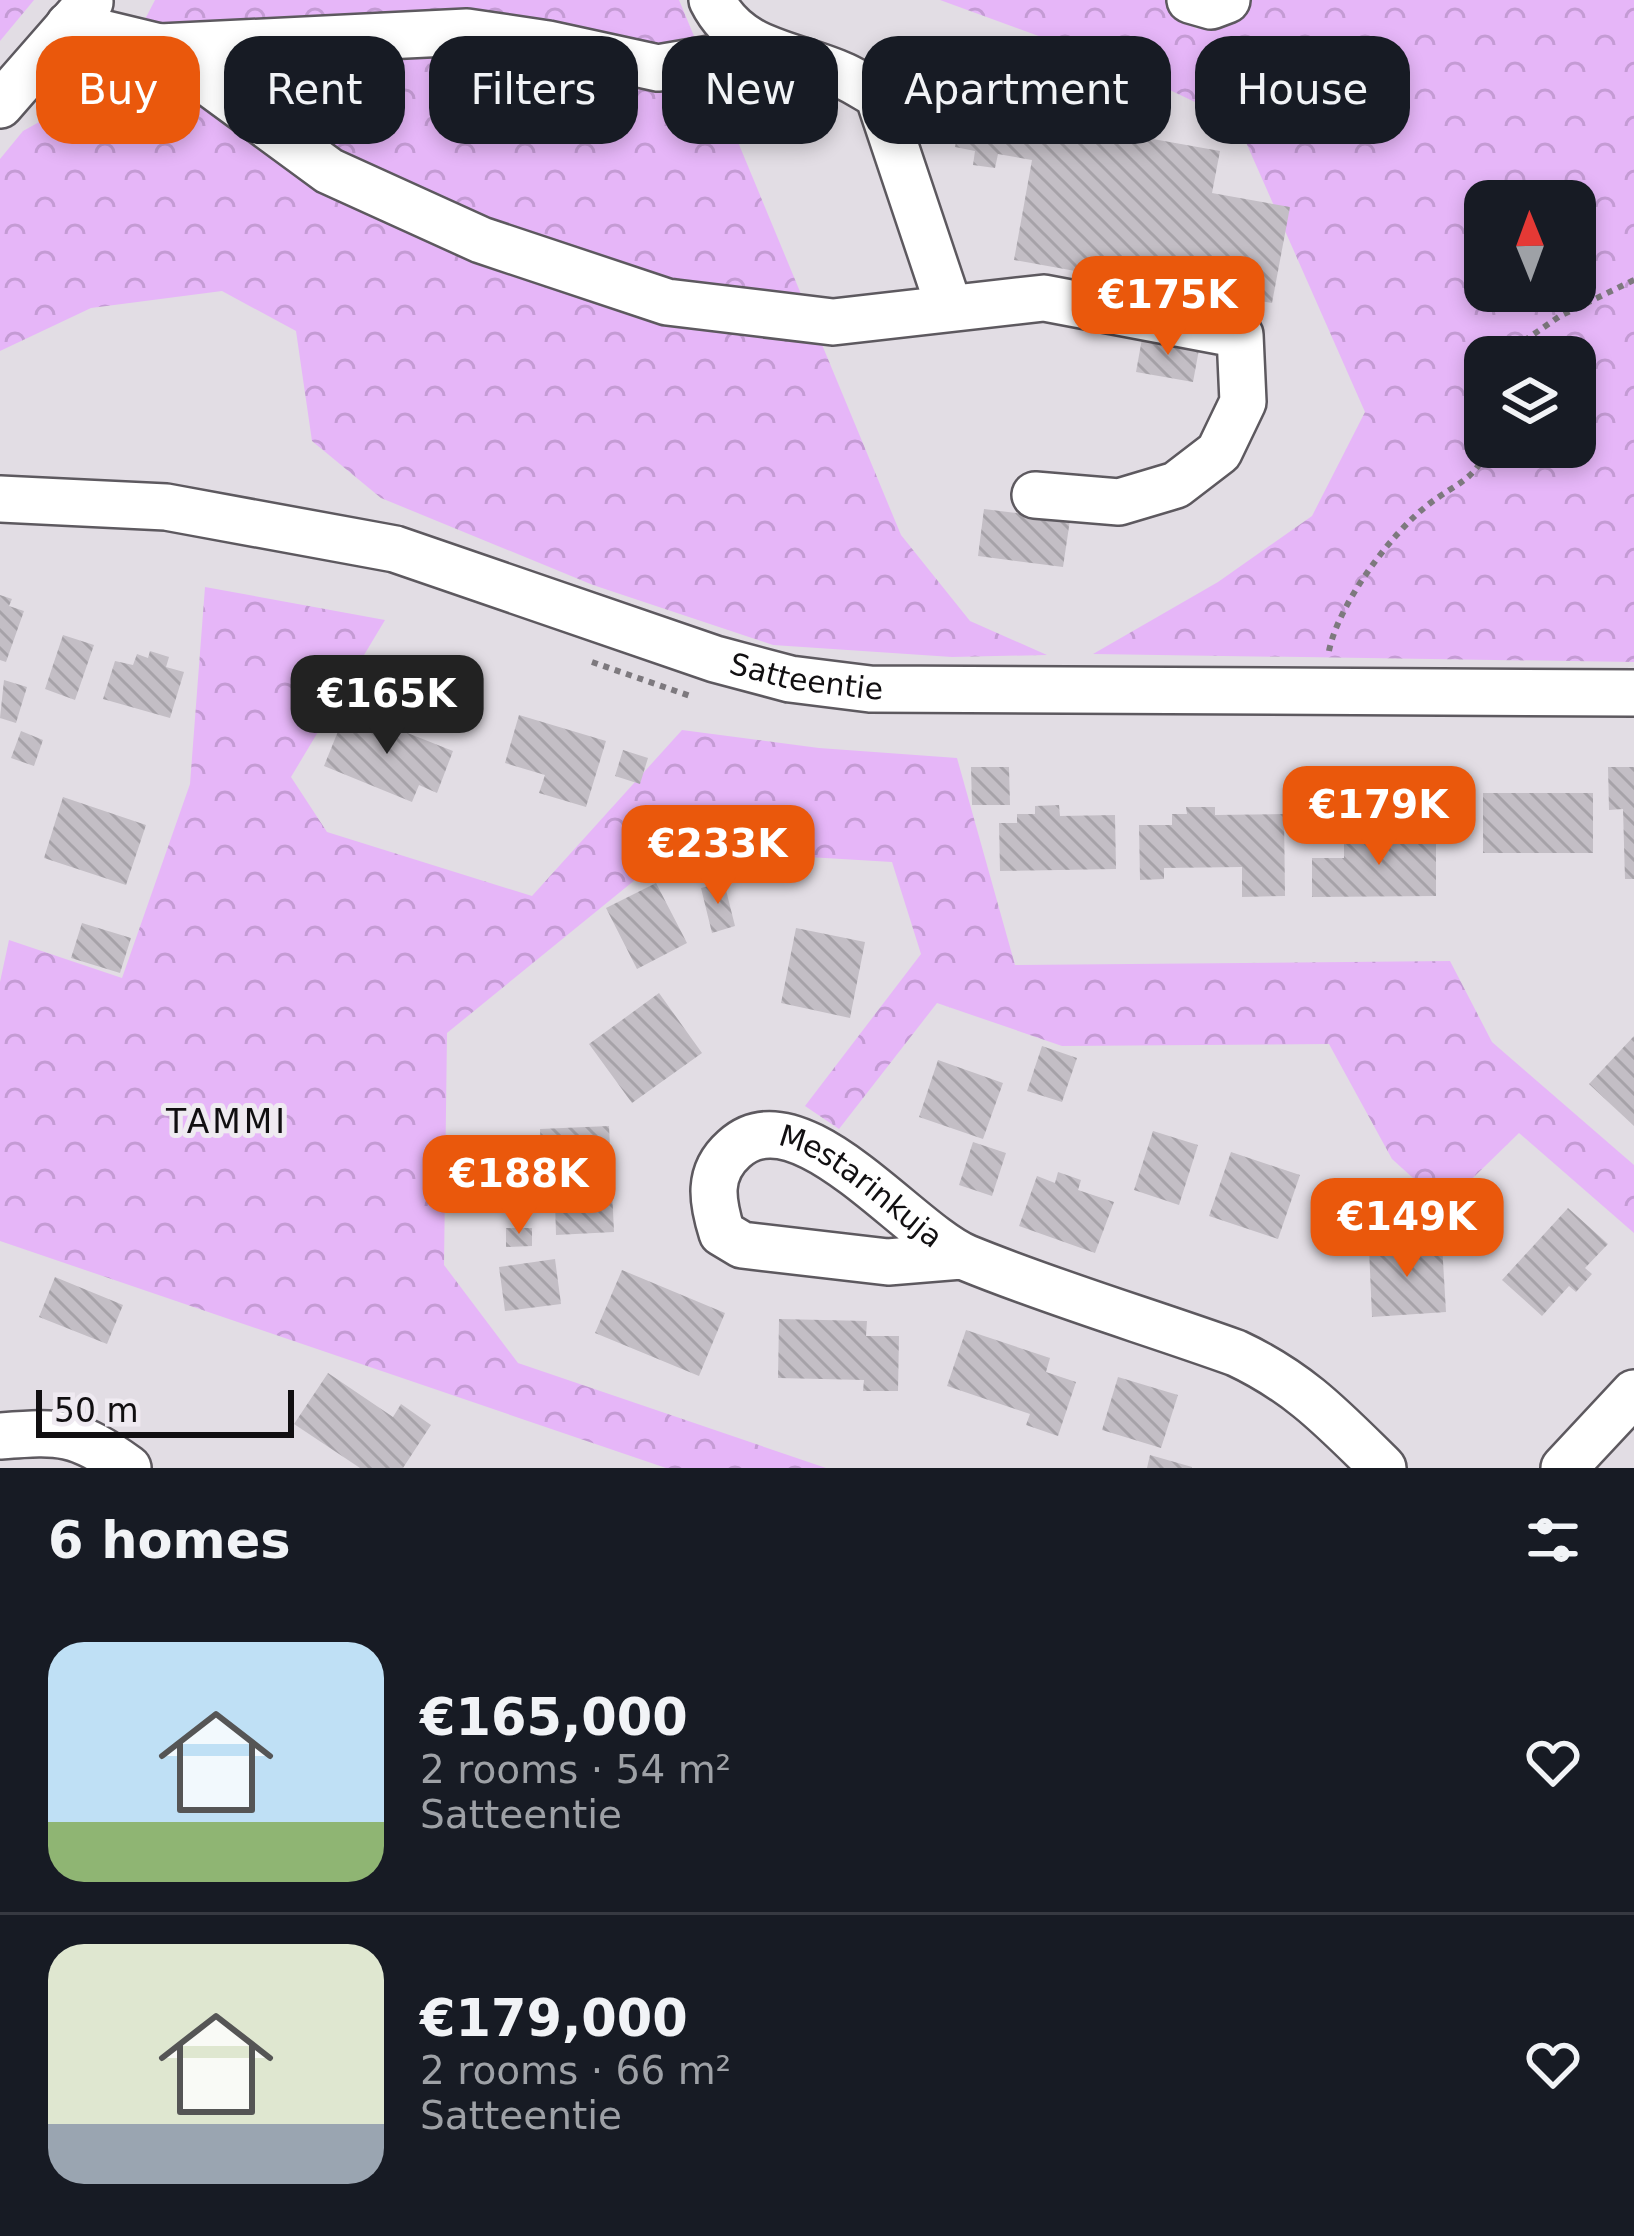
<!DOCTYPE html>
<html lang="en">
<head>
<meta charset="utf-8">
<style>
  body { margin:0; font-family:"DejaVu Sans",sans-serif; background:#20242c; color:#f1f3f6; height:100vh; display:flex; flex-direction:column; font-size:45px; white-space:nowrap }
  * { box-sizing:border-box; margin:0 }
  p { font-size:39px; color:#9ea1a6 }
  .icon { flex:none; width:66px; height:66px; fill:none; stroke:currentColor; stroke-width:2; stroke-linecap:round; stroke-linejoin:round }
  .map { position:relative; height:1468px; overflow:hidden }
  .drawer { display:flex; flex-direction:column; background:#171b24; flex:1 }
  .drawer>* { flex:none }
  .hud { position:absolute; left:36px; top:36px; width:1563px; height:108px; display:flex; gap:24px }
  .needle { width:78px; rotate:359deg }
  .fabs { position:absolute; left:1464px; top:180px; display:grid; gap:24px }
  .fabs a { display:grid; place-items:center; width:132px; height:132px; border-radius:24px; background:#171b24; box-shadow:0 6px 18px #0003; font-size:60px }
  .scale { position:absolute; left:36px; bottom:30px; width:258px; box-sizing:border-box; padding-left:12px; border:6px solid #110f11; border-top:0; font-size:33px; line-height:42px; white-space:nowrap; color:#110f11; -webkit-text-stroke:9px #efeaf1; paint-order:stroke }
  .price { position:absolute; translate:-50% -102px; padding:0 27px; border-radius:24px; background:#ea580c; color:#fff; font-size:39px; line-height:78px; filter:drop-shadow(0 3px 6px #0008) }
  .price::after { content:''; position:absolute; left:50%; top:72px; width:36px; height:27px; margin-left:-18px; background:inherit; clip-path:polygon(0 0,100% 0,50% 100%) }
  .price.selected { background:#222; color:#fff }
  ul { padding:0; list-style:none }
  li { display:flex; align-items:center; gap:36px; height:300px; padding:0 48px }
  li+li { border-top:3px solid #363941 }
  li span { display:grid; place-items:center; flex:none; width:336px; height:240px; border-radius:36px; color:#555 }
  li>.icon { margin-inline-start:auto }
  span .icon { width:144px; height:144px; fill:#fffc; stroke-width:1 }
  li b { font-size:51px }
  h2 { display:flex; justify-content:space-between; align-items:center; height:144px; padding:0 48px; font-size:51px }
  .pill { padding:0 42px; border-radius:36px; background:#171b24; box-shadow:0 6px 18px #0003; font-size:42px; line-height:108px }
  .pill.selected { background:#ea580c; color:#fff }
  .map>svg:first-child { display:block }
  .forest { fill:url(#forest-crowns); fill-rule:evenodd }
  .building { fill:url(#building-back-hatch) }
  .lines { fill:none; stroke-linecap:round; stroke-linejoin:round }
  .minor-casing { stroke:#5d595f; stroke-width:50 }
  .path { stroke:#7d797e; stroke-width:6; stroke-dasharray:6 6; stroke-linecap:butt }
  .minor { stroke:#fff; stroke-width:45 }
  .labels { text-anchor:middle; stroke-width:10; stroke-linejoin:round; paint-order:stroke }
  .street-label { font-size:30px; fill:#110f11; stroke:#efeaf1 }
  .neighbourhood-label { font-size:33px; letter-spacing:3px; fill:#110f11; stroke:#efeaf1 }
</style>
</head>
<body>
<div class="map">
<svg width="1634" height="1468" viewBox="0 0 1634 1468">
  <defs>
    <pattern id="forest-crowns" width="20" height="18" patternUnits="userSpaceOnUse" patternTransform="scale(3)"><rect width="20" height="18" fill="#e6b6f8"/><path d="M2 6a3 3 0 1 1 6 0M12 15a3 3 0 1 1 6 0" fill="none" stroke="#c49bd4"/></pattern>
    <pattern id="building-back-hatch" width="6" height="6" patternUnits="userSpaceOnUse" patternTransform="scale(3)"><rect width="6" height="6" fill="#c3bec5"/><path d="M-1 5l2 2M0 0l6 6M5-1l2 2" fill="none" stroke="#a6a2a8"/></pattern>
  </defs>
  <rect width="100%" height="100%" fill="#e2dde4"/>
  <!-- forest -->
  <path class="forest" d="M0 0H34L0 41Z
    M155 0H679L901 535 970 621 1047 655 952 657 773 645 593 585 381 498 312 441 296 331 222 291 91 308 0 351V159L23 131 113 81Z
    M940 0H1176L1196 29 1229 0H1634V662L1093 654 1218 582 1312 516 1365 412 1237 122 1113 63ZM1485 201H1575V291H1485ZM1485 357H1575V447H1485Z
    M205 587 385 620 291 777 327 832 532 896 682 730 819 748 957 758 1015 965 1450 961 1492 1042 1634 1165V1233L1519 1133 1444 1206 1392 1159 1329 1044 1062 1046 937 1003 839 1129 805 1106 921 954 892 862 673 849 447 1033 444 1265 518 1363 826 1468H666L0 1241V982L9 940 122 978 190 784Z"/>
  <!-- building -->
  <path class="building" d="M963 105 1220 151 1212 193 1290 207 1272 303 1224 295V298L1014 260 1032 160 998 154 995 168 973 165 975 151 955 147Z
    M1143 333 1200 344 1193 382 1136 372Z
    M984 509 1070 520 1063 567 978 556Z
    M0 595 12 599 9 606 24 611 6 662 0 660Z
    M63 635 94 645 75 700 45 689Z
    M150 651 169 657 166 667 184 672 170 718 103 699 115 661 133 665 137 654 148 658Z
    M4 680 27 687 16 723 0 718Z
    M347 709 453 751 437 793 419 785 412 802 324 766Z
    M519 715 606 741 586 807 539 793 545 775 505 763Z
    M21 731 43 740 34 766 11 758Z
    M623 750 648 758 640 784 615 776Z
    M971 767H1009L1010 805H972Z
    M1608 767H1634V879H1625L1623 809 1609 810Z
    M1483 793H1593V853H1483Z
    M63 797 146 825 126 885 44 858Z
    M1059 805 1060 816 1115 815 1116 869 1000 871 999 823H1017V814H1035V806Z
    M1186 807H1215V815L1284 814 1285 896 1242 897V867L1164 868V879L1140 880 1139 825H1172V814H1187Z
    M1425 831V842H1436V896L1312 897V858H1344V840H1379V832Z
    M724 882 735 926 712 933 701 888Z
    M656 883 687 943 637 969 606 908Z
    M82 923 131 938 120 973 71 958Z
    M796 928 865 942 850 1018 781 1003Z
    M659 993 702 1053 632 1103 589 1044Z
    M1634 1036V1126L1589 1084Z
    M1042 1046 1077 1058 1062 1102 1027 1091Z
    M938 1060 1003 1083 983 1139 919 1117Z
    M609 1126 614 1232 556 1235 555 1202H563L562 1179 542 1180 540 1129Z
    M1153 1131 1198 1145 1179 1205 1134 1190Z
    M973 1142 1006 1153 992 1196 959 1185Z
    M1231 1152 1300 1175 1278 1239 1209 1216Z
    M1058 1172 1081 1180 1078 1190 1114 1202 1095 1253 1019 1226 1037 1176 1055 1183Z
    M1568 1208 1608 1244 1585 1268 1592 1274 1576 1292 1569 1286 1542 1316 1502 1280Z
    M506 1228H532V1246L506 1247Z
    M1442 1244 1446 1312 1372 1317 1369 1248Z
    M555 1259 561 1304 505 1311 499 1267Z
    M622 1270 725 1313 699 1376 595 1333Z
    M55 1277 123 1305 107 1344 39 1317Z
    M779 1319 867 1321 866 1336H899L898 1391H863L864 1380 778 1378Z
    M966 1330 1050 1358 1046 1372 1076 1382 1058 1436 1026 1425 1030 1414 947 1386Z
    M328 1373 393 1417 401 1404 431 1425 403 1468H360L294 1424Z
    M1118 1377 1178 1395 1161 1448 1102 1430Z
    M1150 1455 1192 1467V1468H1147Z"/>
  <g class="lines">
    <!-- minor casing -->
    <g class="minor-casing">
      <g id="minor">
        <path d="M712 0C739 54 794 53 844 76 855 81 867 89 878 95L949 307"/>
        <path d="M1190 0 1211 6 1227 0"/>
        <path d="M69 25 160 47 329 171 481 240 667 302 833 322 1044 298 1240 335 1243 402 1219 452 1176 485 1119 502 1035 495"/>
        <path d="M160 47 467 32 548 44 658 68 763 50"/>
        <path d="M0 105 90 2"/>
        <path id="s1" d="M0 499 166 507 395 549 715 659 790 679 870 689 1634 693"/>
        <path id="s2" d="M961 1256 888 1262 742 1245 722 1233C712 1201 707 1173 734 1149 799 1090 908 1234 967 1258 1055 1294 1147 1321 1236 1353 1300 1383 1333 1419 1383 1468"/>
        <path d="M0 1436C62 1431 76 1431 128 1468"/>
        <path d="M1564 1468 1634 1393"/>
      </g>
    </g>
    <!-- path -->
    <path class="path" d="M1507 357 1511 350 1560 316 1634 280
      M1329 651C1338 605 1391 533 1429 504 1456 483 1475 481 1488 447
      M592 662 693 697"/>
    <!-- minor -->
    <use href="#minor" class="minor"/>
  </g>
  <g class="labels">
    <!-- street labels -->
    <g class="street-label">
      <text dy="10" stroke="none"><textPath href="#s1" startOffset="831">Satteentie</textPath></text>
      <text dy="10" stroke="none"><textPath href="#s2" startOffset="480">Mestarinkuja</textPath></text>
    </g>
    <!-- neighbourhood labels -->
    <g class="neighbourhood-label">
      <text x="227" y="1133">TAMMI</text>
    </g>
  </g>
</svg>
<div class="fabs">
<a><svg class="needle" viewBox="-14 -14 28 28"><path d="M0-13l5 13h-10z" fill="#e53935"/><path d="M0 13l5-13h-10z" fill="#9ea1a6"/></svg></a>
<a><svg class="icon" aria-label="layers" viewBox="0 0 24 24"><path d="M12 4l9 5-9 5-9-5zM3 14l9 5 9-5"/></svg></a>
</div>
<div class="scale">50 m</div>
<b class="price" style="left:1168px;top:358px">€175K</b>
<b class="price selected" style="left:387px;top:757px">€165K</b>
<b class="price" style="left:1379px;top:868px">€179K</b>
<b class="price" style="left:718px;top:907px">€233K</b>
<b class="price" style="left:519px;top:1237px">€188K</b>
<b class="price" style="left:1407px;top:1280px">€149K</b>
<div class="hud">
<a class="pill selected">Buy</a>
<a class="pill">Rent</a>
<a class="pill">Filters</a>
<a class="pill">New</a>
<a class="pill">Apartment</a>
<a class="pill">House</a>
</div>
</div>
<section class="drawer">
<h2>6 homes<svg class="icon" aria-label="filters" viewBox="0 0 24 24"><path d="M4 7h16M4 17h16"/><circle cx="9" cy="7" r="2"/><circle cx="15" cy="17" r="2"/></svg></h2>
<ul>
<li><span style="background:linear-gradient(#bfe0f5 75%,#8fb573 0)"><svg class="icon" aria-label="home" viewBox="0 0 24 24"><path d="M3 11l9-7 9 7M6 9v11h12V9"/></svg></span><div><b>€165,000</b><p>2 rooms · 54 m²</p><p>Satteentie</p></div><svg class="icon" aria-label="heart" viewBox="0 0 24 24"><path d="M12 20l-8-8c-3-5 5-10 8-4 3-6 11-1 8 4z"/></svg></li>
<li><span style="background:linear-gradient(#dfe7d0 75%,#9aa5b1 0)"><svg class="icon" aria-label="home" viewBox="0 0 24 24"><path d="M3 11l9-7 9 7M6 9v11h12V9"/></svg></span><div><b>€179,000</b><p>2 rooms · 66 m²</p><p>Satteentie</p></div><svg class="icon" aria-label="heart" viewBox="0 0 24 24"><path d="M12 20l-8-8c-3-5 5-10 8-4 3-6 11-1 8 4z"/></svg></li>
</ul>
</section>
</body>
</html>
